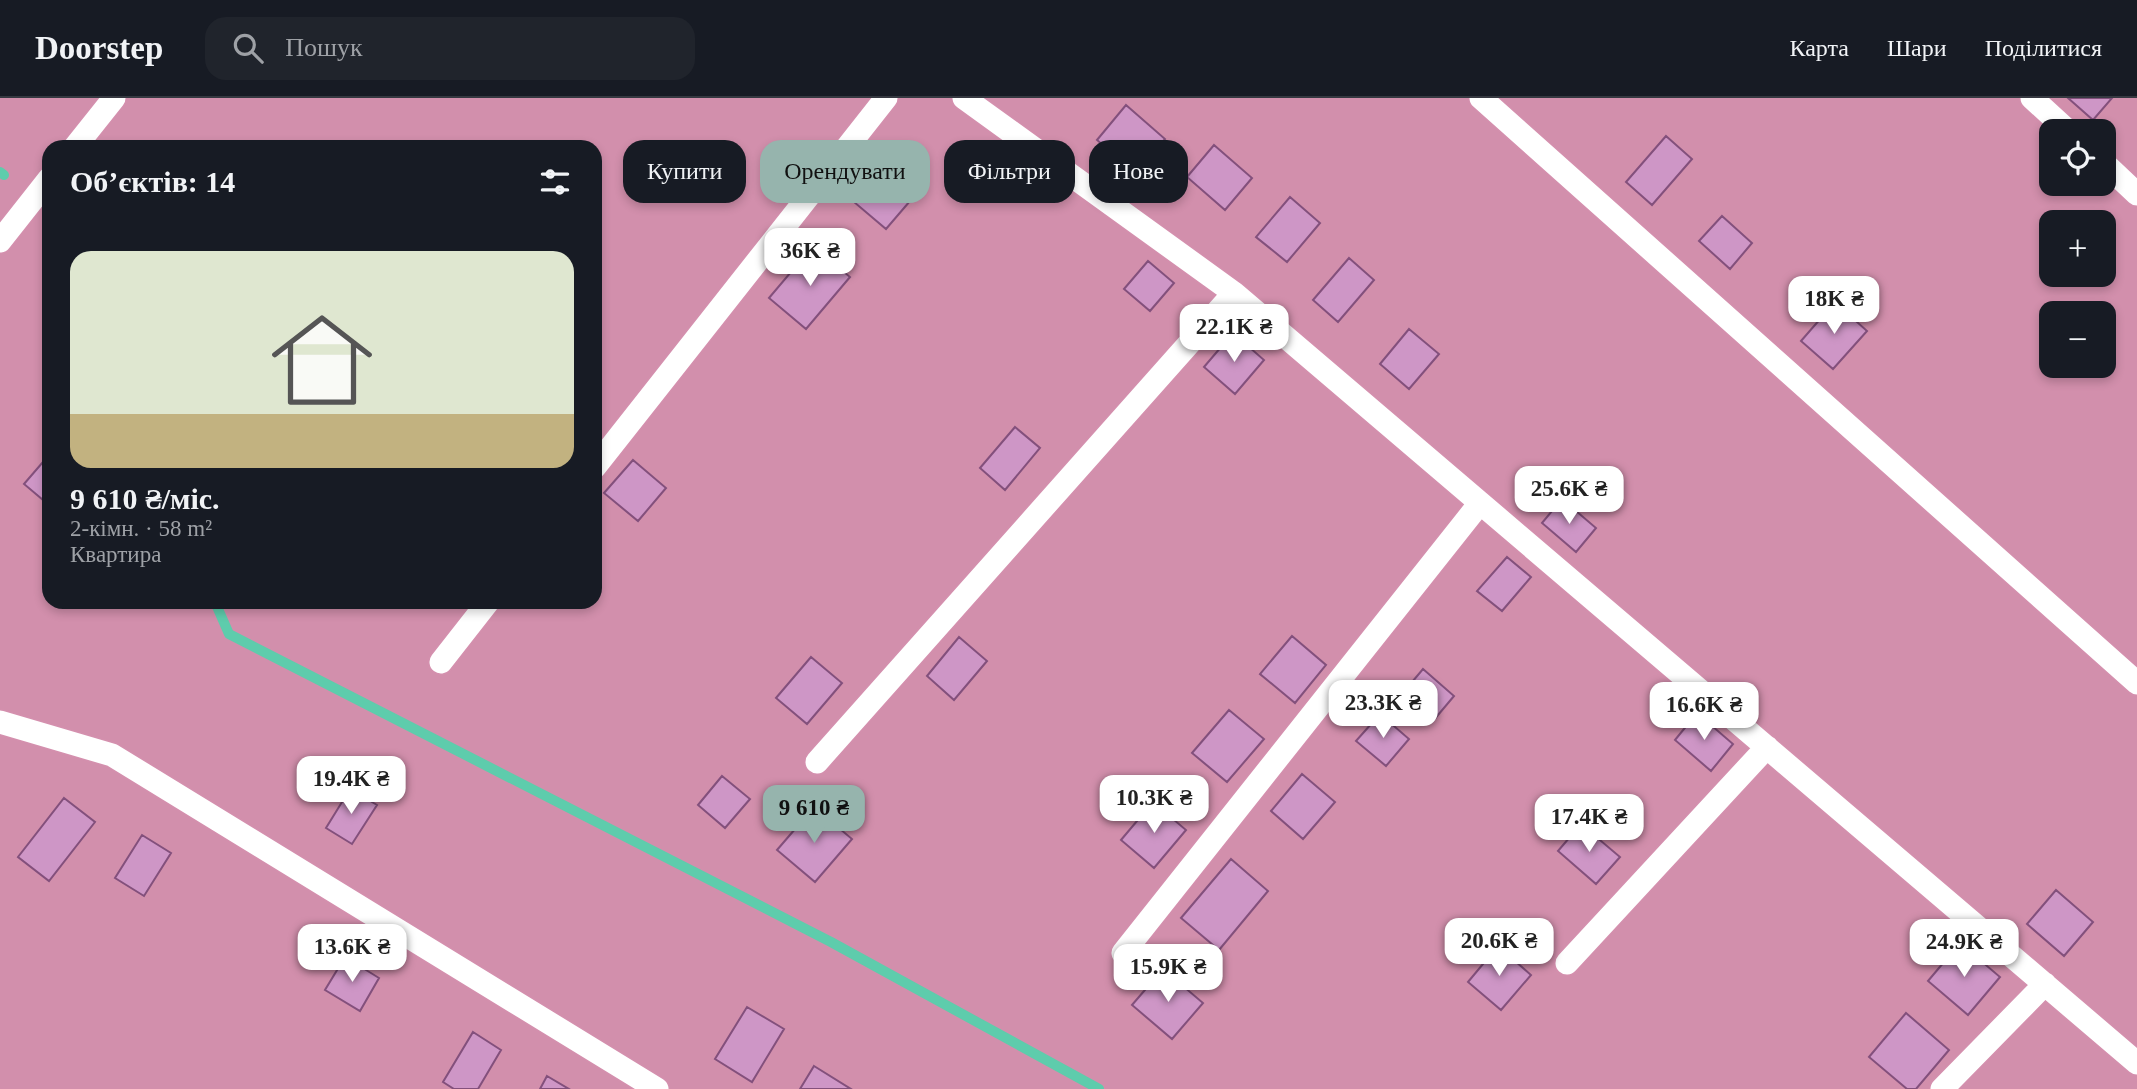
<!DOCTYPE html>
<html lang="uk">
<head>
<meta charset="utf-8">
<style>
  body { margin:0; font-family:Georgia,serif; background:#20242c; color:#f1f3f6; height:100vh; display:flex; flex-direction:column; font-size:26px; white-space:nowrap }
  * { box-sizing:border-box; margin:0 }
  p { font-size:23px; color:#9ea1a6 }
  .icon { flex:none; width:38px; height:38px; fill:none; stroke:currentColor; stroke-width:2; stroke-linecap:round; stroke-linejoin:round }
  .map { position:relative; flex:1; overflow:hidden }
  .sheet { position:absolute; left:42px; top:42px; width:560px; height:469px; display:flex; flex-direction:column; background:#171b24; border-radius:21px; box-shadow:0 4px 10px #0003 }
  .sheet>* { flex:none }
  .top-card { position:absolute; left:623px; top:42px; width:665px; height:63px; display:flex; gap:14px }
  .fabs { position:absolute; left:2039px; top:21px; display:grid; gap:14px }
  .fabs a { display:grid; place-items:center; width:77px; height:77px; border-radius:14px; background:#171b24; box-shadow:0 4px 10px #0003; font-size:35px }
  .price { position:absolute; translate:-50% -60px; padding:0 16px; border-radius:14px; background:#fff; color:#222; font-size:23px; line-height:46px; filter:drop-shadow(0 2px 4px #0008) }
  .price::after { content:''; position:absolute; left:50%; top:42px; width:21px; height:16px; margin-left:-10px; background:inherit; clip-path:polygon(0 0,100% 0,50% 100%) }
  .price.current { background:#96b4ad; color:#111 }
  ul { padding:0; list-style:none }
  li { display:grid; align-content:center; gap:14px; height:371px; padding:0 28px }
  li+li { border-top:2px solid #363941 }
  li span { display:grid; place-items:center; height:217px; border-radius:21px; color:#555 }
  li>.icon { margin-inline-start:auto }
  span .icon { width:126px; height:126px; fill:#fffc; stroke-width:1 }
  li b { font-size:30px }
  h2 { display:flex; justify-content:space-between; align-items:center; height:84px; padding:0 28px; font-size:30px }
  .tag { padding:0 24px; border-radius:21px; background:#171b24; box-shadow:0 4px 10px #0003; font-size:24px; line-height:63px }
  .tag.current { background:#96b4ad; color:#111 }
  header { display:flex; align-items:center; gap:42px; box-sizing:border-box; height:98px; padding:0 35px; background:#171b24; border-bottom:2px solid #363941 }
  header strong { font-size:33px }
  nav { display:flex; gap:38px; margin-inline-start:auto; font-size:24px }
  .search { width:490px; height:63px; background:#20242c; display:flex; align-items:center; gap:18px; box-sizing:border-box; padding:0 24px; border-radius:21px; color:#9ea1a6; font-size:26px }
  .map>svg:first-child { display:block }
  .green { fill:#d28fac; fill-rule:evenodd }
  .lines { fill:none; stroke-linecap:round; stroke-linejoin:round }
  .stream { stroke:#5eccac; stroke-width:10 }
  .building { fill:#ce96c6; stroke:#83507c; stroke-width:2 }
  .lane-casing { stroke:#d490ae; stroke-width:26 }
  .lane { stroke:#fff; stroke-width:23 }
</style>
</head>
<body>
<header>
<strong>Doorstep</strong>
<div class="search"><svg class="icon" aria-label="search" viewBox="0 0 24 24"><circle cx="10" cy="10" r="6"/><path d="M15 15l6 6"/></svg>Пошук</div>
<nav><a>Карта</a><a>Шари</a><a>Поділитися</a></nav>
</header>
<div class="map">
<svg width="2137" height="991" viewBox="0 0 2137 991">
  <rect width="100%" height="100%" fill="#f6bdd5"/>
  <!-- green -->
  <path class="green" d="M0 0H2137V991H0ZM2051 33H2104V86H2051ZM49 49H595V504H49ZM2051 124H2104V177H2051ZM2051 215H2104V268H2051Z"/>
  <g class="lines">
    <!-- stream -->
    <path class="stream" d="M0 74 4 77
      M215 504 229 536 831 844 1099 991"/>
  </g>
  <!-- building -->
  <path class="building" d="M2068 0H2112L2093 22Z
    M1126 7 1165 41 1136 75 1097 42Z
    M1666 38 1692 61 1652 107 1626 84Z
    M1214 47 1252 80 1225 112 1187 79Z
    M884 68 916 96 886 131 854 104Z
    M1290 99 1320 125 1287 164 1256 139Z
    M1722 118 1752 145 1730 171 1699 143Z
    M813 148 850 179 806 231 769 200Z
    M1349 160 1374 182 1338 224 1313 202Z
    M1148 163 1174 185 1150 213 1124 191Z
    M1835 204 1867 233 1833 271 1801 243Z
    M1409 231 1439 256 1409 291 1380 266Z
    M1233 235 1264 262 1235 296 1204 269Z
    M1015 329 1040 350 1005 392 980 370Z
    M49 357V407L24 386Z
    M633 362 666 390 638 423 604 395Z
    M1562 401 1596 430 1576 454 1542 425Z
    M1507 459 1531 479 1502 513 1477 493Z
    M1292 538 1326 567 1295 605 1260 576Z
    M959 539 987 563 954 602 927 578Z
    M811 559 842 585 807 626 776 600Z
    M1423 571 1454 598 1433 623 1402 596Z
    M1229 612 1264 641 1227 684 1192 655Z
    M1697 615 1733 646 1711 673 1675 642Z
    M1380 616 1409 641 1386 668 1356 643Z
    M1302 676 1335 704 1303 741 1271 713Z
    M722 678 750 701 725 730 698 707Z
    M350 691 377 707 352 746 326 730Z
    M64 700 95 724 49 783 18 759Z
    M1153 704 1186 732 1154 770 1121 742Z
    M814 709 852 741 815 784 777 752Z
    M1581 726 1620 759 1596 786 1558 753Z
    M142 737 171 755 144 798 115 780Z
    M1231 761 1268 793 1219 852 1181 820Z
    M2056 792 2093 824 2064 858 2027 826Z
    M1960 845 2000 879 1968 917 1928 883Z
    M1498 848 1531 877 1501 912 1468 884Z
    M345 859 379 880 360 913 325 892Z
    M1163 871 1203 905 1172 941 1132 907Z
    M747 909 784 931 752 984 715 961Z
    M1906 915 1949 952 1916 991H1907L1869 959Z
    M473 934 501 952 478 991H454L443 984Z
    M814 968 851 991H800Z
    M547 978 569 991H540Z"/>
  <g class="lines">
    <!-- lane casing -->
    <g class="lane-casing">
      <path id="lane" d="M964 0 1234 195 2137 965
        M1481 0 2137 585
        M2032 0 2068 33
        M75 49 114 0
        M2104 65 2137 96
        M0 143 49 81
        M595 369 886 0
        M441 564 488 504
        M0 624 112 657 657 991
        M817 664 1234 195
        M1123 855 1480 405
        M1567 865 1767 649
        M1942 991 2045 886"/>
    </g>
    <!-- lane -->
    <use href="#lane" class="lane"/>
  </g>
</svg>
<div class="fabs">
<a><svg class="icon" aria-label="locate" viewBox="0 0 24 24"><circle cx="12" cy="12" r="6"/><path d="M12 2v4M12 18v4M2 12h4M18 12h4"/></svg></a>
<a>+</a>
<a>−</a>
</div>
<b class="price" style="left:810px;top:190px">36K ₴</b>
<b class="price" style="left:1834px;top:238px">18K ₴</b>
<b class="price" style="left:1234px;top:266px">22.1K ₴</b>
<b class="price" style="left:1569px;top:428px">25.6K ₴</b>
<b class="price" style="left:1383px;top:642px">23.3K ₴</b>
<b class="price" style="left:1704px;top:644px">16.6K ₴</b>
<b class="price" style="left:351px;top:718px">19.4K ₴</b>
<b class="price" style="left:1154px;top:737px">10.3K ₴</b>
<b class="price current" style="left:814px;top:747px">9 610 ₴</b>
<b class="price" style="left:1589px;top:756px">17.4K ₴</b>
<b class="price" style="left:1499px;top:880px">20.6K ₴</b>
<b class="price" style="left:1964px;top:881px">24.9K ₴</b>
<b class="price" style="left:352px;top:886px">13.6K ₴</b>
<b class="price" style="left:1168px;top:906px">15.9K ₴</b>
<div class="top-card">
<a class="tag">Купити</a>
<a class="tag current">Орендувати</a>
<a class="tag">Фільтри</a>
<a class="tag">Нове</a>
</div>
<section class="sheet">
<h2>Об’єктів: 14<svg class="icon" aria-label="filters" viewBox="0 0 24 24"><path d="M4 7h16M4 17h16"/><circle cx="9" cy="7" r="2"/><circle cx="15" cy="17" r="2"/></svg></h2>
<ul>
<li><span style="background:linear-gradient(#dfe7d0 75%,#c2b280 0)"><svg class="icon" aria-label="home" viewBox="0 0 24 24"><path d="M3 11l9-7 9 7M6 9v11h12V9"/></svg></span><div><b>9 610 ₴/міс.</b><p>2-кімн. · 58 m²</p><p>Квартира</p></div></li>
</ul>
</section>
</div>
</body>
</html>
